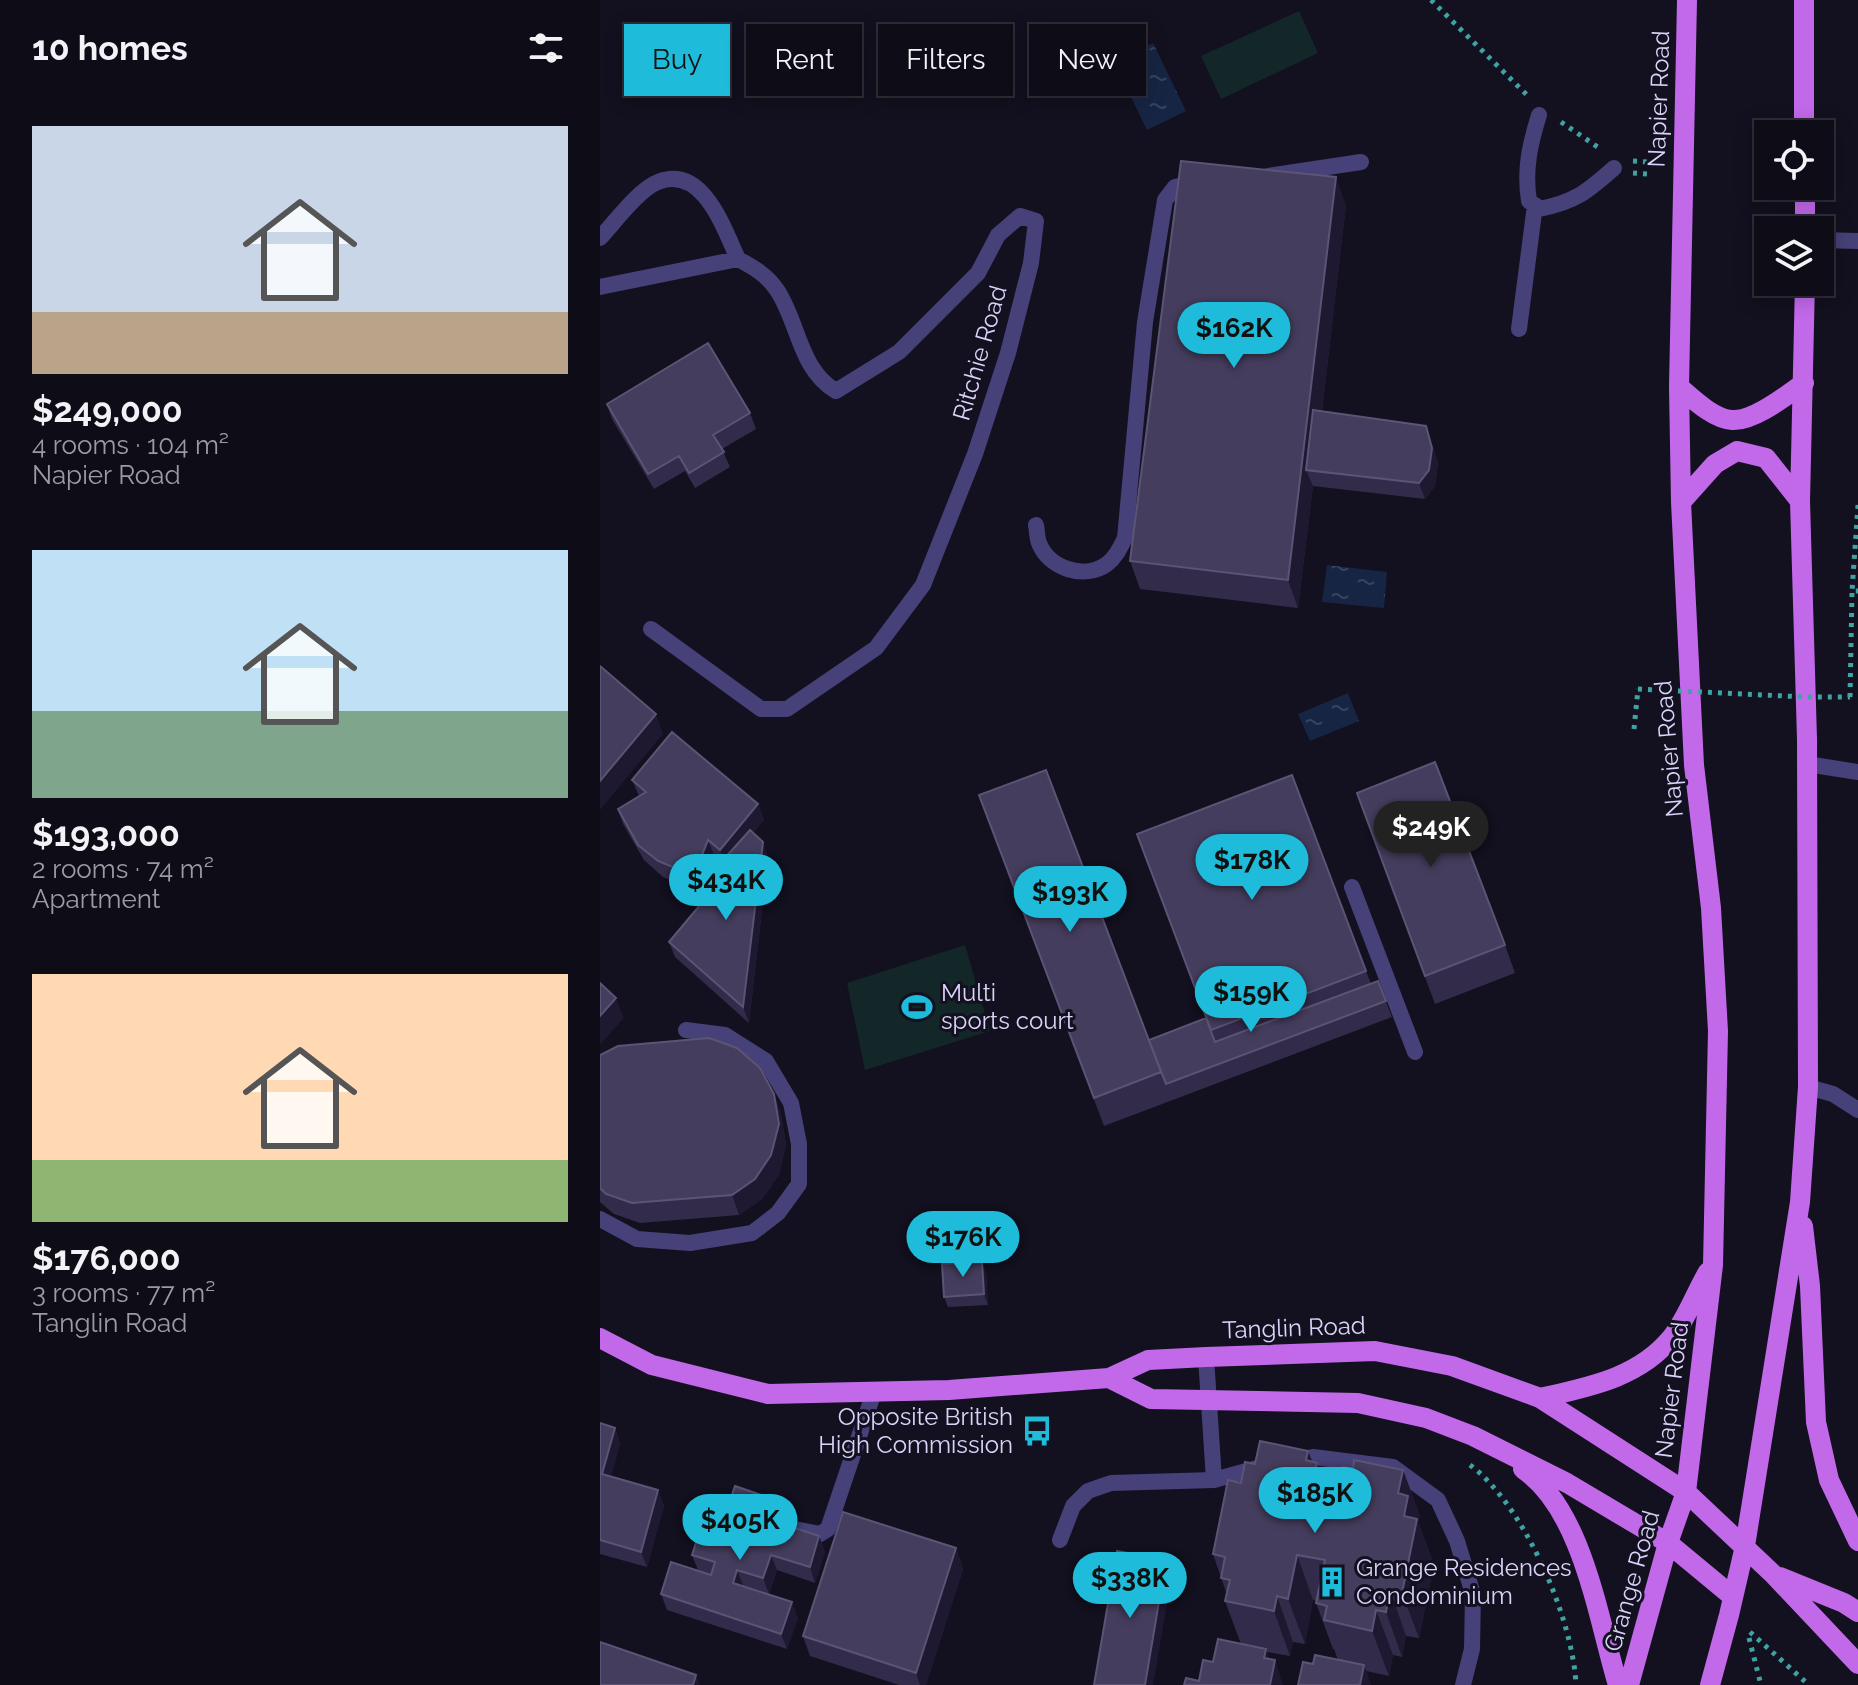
<!DOCTYPE html>
<html lang="en">
<head>
<meta charset="utf-8">
<style>
  body { margin:0; font-family:Raleway,sans-serif; background:#171520; color:#f1f3f6; height:100vh; display:flex; flex-direction:column; font-size:30px; white-space:nowrap }
  * { box-sizing:border-box; margin:0 }
  p { font-size:26px; color:#9b9ba1 }
  .icon { flex:none; width:44px; height:44px; fill:none; stroke:currentColor; stroke-width:2; stroke-linecap:round; stroke-linejoin:round }
  .map { position:relative; flex:1; overflow:hidden }
  .drawer { display:flex; flex-direction:column; background:#0e0c17; width:600px }
  .drawer>* { flex:none }
  .hud { position:absolute; left:24px; top:24px; width:760px; height:72px; display:flex; gap:16px }
  .buttons { position:absolute; left:1154px; top:120px; display:grid; gap:16px }
  .buttons a { display:grid; place-items:center; width:80px; height:80px; border-radius:0px; background:#0e0c17; box-shadow:0 4px 20px #0003,0 0 0 2px #2e2c36; font-size:40px }
  .price { position:absolute; translate:-50% -68px; padding:0 18px; border-radius:28px; background:#1ebcda; color:#111; font-size:26px; line-height:52px; filter:drop-shadow(0 2px 4px #0008) }
  .price::after { content:''; position:absolute; left:50%; top:48px; width:24px; height:18px; margin-left:-12px; background:inherit; clip-path:polygon(0 0,100% 0,50% 100%) }
  .price.on { background:#222; color:#fff }
  ul { padding:0; list-style:none }
  li { display:grid; align-content:center; gap:16px; height:424px; padding:0 32px }
  li span { display:grid; place-items:center; height:248px; border-radius:0px; color:#555 }
  li>.icon { margin-inline-start:auto }
  span .icon { width:144px; height:144px; fill:#fffc; stroke-width:1 }
  li b { font-size:34px }
  h2 { display:flex; justify-content:space-between; align-items:center; height:96px; padding:0 32px; font-size:34px }
  .pill { padding:0 28px; border-radius:0px; background:#0e0c17; box-shadow:0 4px 20px #0003,0 0 0 2px #2e2c36; font-size:28px; line-height:72px }
  .pill.on { background:#1ebcda; color:#111 }
  main { display:flex; flex:1; min-height:0 }
  .map>svg:first-child { display:block }
  .green { fill:#132728 }
  .water { fill:url(#water-ripples) }
  .lines { fill:none; stroke-linecap:round; stroke-linejoin:round }
  .path { stroke:#3ea3a2; stroke-width:5; stroke-dasharray:4 6; stroke-linecap:butt }
  .lane { stroke:#464178; stroke-width:16 }
  .primary { stroke:#c269ea; stroke-width:20 }
  .path-bridge { stroke:#3ea3a2; stroke-width:5; stroke-dasharray:4 6; stroke-linecap:butt }
  .wall { fill:#332b4a }
  .shaded-wall { fill:#1e1831 }
  .building { fill:#453d5d; stroke:#5c5475; stroke-width:2 }
  .labels { text-anchor:middle; stroke-width:6; stroke-linejoin:round; paint-order:stroke }
  .street-label { font-size:24px; fill:#dad3f9; stroke:#13101f }
  .poi-label { font-size:24px; fill:#dad3f9; stroke:#13101f; text-anchor:start }
</style>
</head>
<body>
<main>
<section class="drawer">
<h2>10 homes<svg class="icon" aria-label="filters" viewBox="0 0 24 24"><path d="M4 7h16M4 17h16"/><circle cx="9" cy="7" r="2"/><circle cx="15" cy="17" r="2"/></svg></h2>
<ul>
<li><span style="background:linear-gradient(#c9d6e8 75%,#b9a48a 0)"><svg class="icon" aria-label="home" viewBox="0 0 24 24"><path d="M3 11l9-7 9 7M6 9v11h12V9"/></svg></span><div><b>$249,000</b><p>4 rooms · 104 m²</p><p>Napier Road</p></div></li>
<li><span style="background:linear-gradient(#bfe0f5 65%,#7fa58c 0)"><svg class="icon" aria-label="home" viewBox="0 0 24 24"><path d="M3 11l9-7 9 7M6 9v11h12V9"/></svg></span><div><b>$193,000</b><p>2 rooms · 74 m²</p><p>Apartment</p></div></li>
<li><span style="background:linear-gradient(#ffd9b3 75%,#8fb573 0)"><svg class="icon" aria-label="home" viewBox="0 0 24 24"><path d="M3 11l9-7 9 7M6 9v11h12V9"/></svg></span><div><b>$176,000</b><p>3 rooms · 77 m²</p><p>Tanglin Road</p></div></li>
</ul>
</section>
<div class="map">
<svg width="1258" height="1685" viewBox="0 0 1258 1685">
  <defs>
    <pattern id="water-ripples" width="26" height="14" patternUnits="userSpaceOnUse" patternTransform="scale(2)"><rect width="26" height="14" fill="#162543"/><path d="M2 4q2-2 4 0t4 0M15 11q2-2 4 0t4 0" fill="none" stroke="#37445f"/></pattern>
  </defs>
  <rect width="100%" height="100%" fill="#13101f"/>
  <!-- green -->
  <path class="green" d="M699 11 718 53 621 99 601 56Z
    M365 945 390 1031 265 1070 247 983Z"/>
  <!-- water -->
  <path class="water" d="M553 43 586 111 547 130 514 62Z
    M727 565 787 572 784 608 722 602Z
    M748 693 759 721 710 741 698 714Z"/>
  <g class="lines">
    <!-- path -->
    <path class="path" d="M831 0 928 96
      M961 122 1002 150
      M1033 161 1048 162
      M1033 173 1048 174
      M1258 505 1252 591H1258
      M1250 697 1252 591
      M1034 729 1038 689
      M870 1465C924 1505 973 1618 976 1685
      M1150 1632 1209 1685
      M1149 1638 1161 1685"/>
    <!-- lane -->
    <path class="lane" d="M939 115C930 144 924 170 929 201L939 209C975 202 987 192 1014 168
      M668 176 761 162
      M0 238C14 223 39 189 58 182 103 164 124 229 138 259
      M1220 240 1258 241
      M0 287 138 259
      M919 329 935 205
      M436 525C437 530 437 538 439 543 449 569 485 580 507 564 516 557 520 548 525 538L545 322 565 200 575 187 597 182
      M51 629 161 709H187L276 648 323 585 375 454 408 353 431 263 436 221 420 216 398 235 378 273 299 352 236 391C199 369 199 323 177 290 167 275 153 267 138 259
      M1207 764 1258 772
      M752 887 815 1052
      M1208 1087 1233 1094 1258 1110
      M0 1219 37 1239 90 1243 152 1233 178 1213 199 1184V1144L191 1103 166 1061 125 1035 86 1030
      M606 1357 614 1480
      M692 1461 713 1457 793 1467 838 1500 857 1541 873 1594 872 1649 863 1685
      M189 1528 220 1534 228 1529 274 1392
      M460 1540 473 1506 488 1491 511 1483 614 1480 661 1467"/>
    <!-- primary -->
    <path class="primary" d="M1204 0V134
      M1205 186V230
      M1079 387C1092 398 1113 419 1132 420 1153 422 1187 395 1204 383
      M1081 502 1115 464 1137 451 1166 458 1200 501
      M1203 1226 1210 1286 1216 1422 1229 1480 1258 1541
      M0 1338 52 1365 168 1394 349 1390 509 1378 548 1360 606 1357 775 1351 852 1366 940 1398 1086 1492 1173 1574 1258 1664
      M509 1378 551 1399 758 1403 826 1418 873 1436 967 1483 1068 1543 1132 1596
      M940 1398C988 1387 1039 1378 1072 1337 1087 1318 1096 1292 1108 1272
      M923 1469C983 1510 998 1619 1018 1685
      M1180 1577 1244 1603 1258 1612
      M1029 1685 1068 1543 1086 1492 1113 1265 1118 1031 1111 908 1094 765 1081 502 1079 387 1087 0
      M1110 1685 1129 1615 1145 1546 1200 1202 1208 1087 1207 739 1200 501 1205 282"/>
    <!-- path-bridge -->
    <path class="path-bridge" d="M1038 689 1206 697H1250"/>
  </g>
  <!-- wall -->
  <path class="wall" d="M746 205 722 411 826 426 838 463 835 486 825 499 713 486 698 608 540 589 530 561Z
    M7 404 150 413 156 429 122 449 130 467 95 488 85 471 54 489 12 419Z
    M692 775 771 984 778 981 792 1017 504 1126 379 795 555 1055 606 1018Z
    M32 780 158 804 164 820 153 833 163 842 168 858 149 1023 75 957 69 942 128 871 126 866 114 855 99 892 63 877 44 860 23 824 18 809 39 796Z
    M757 793 905 945 915 973 835 1004Z
    M0 1055 174 1094 181 1114 186 1145 179 1175 162 1199 139 1215 40 1223 14 1214 0 1202Z
    M382 1262 386 1273 388 1305 348 1307 344 1297Z
    M0 1423 15 1428 20 1443 11 1477 58 1490 64 1506 47 1567 0 1554Z
    M708 1451 733 1508V1515L753 1469 803 1470 820 1516 818 1522 834 1564 819 1638 806 1636 802 1657 793 1655 789 1676 766 1671 771 1685H698L713 1664 738 1660 734 1649H733L716 1603 717 1601 713 1600 705 1644 693 1642 690 1656 667 1652 599 1681 613 1662 641 1644 625 1601 627 1595 613 1554 641 1483 655 1464Z
    M128 1506 167 1511 165 1518 219 1536 225 1552 215 1583 177 1570 169 1594 143 1586 198 1618 187 1649 67 1610 61 1594 111 1575 98 1570 92 1555Z
    M356 1548 363 1569 326 1685H299L210 1656 203 1636Z"/>
  <!-- shaded-wall -->
  <path class="shaded-wall" d="M736 177 746 205 715 471 706 470 713 486 698 608 688 580Z
    M826 426 838 463 835 486 825 499 819 483Z
    M56 714 63 734 0 810V781Z
    M158 804 164 820 128 863 124 859 126 866 120 850Z
    M108 840 114 855 99 892 94 876Z
    M163 842 168 858 149 1023 143 1007Z
    M16 998 24 1018 0 1045V1016Z
    M174 1094 181 1114 186 1145 179 1175 162 1199 139 1215 132 1195Z
    M382 1262 386 1273 388 1305 384 1294Z
    M15 1428 20 1443 8 1490 2 1474Z
    M708 1451 715 1470 717 1463 733 1508 724 1555 707 1510 706 1460Z
    M803 1470 820 1516 818 1522 834 1564 819 1638 802 1593 804 1516 798 1493Z
    M58 1490 64 1506 47 1567 41 1552Z
    M161 1495 167 1511 161 1530 155 1515Z
    M219 1536 225 1552 215 1583 210 1567Z
    M356 1548 363 1569 326 1685H320L316 1673Z
    M171 1555 177 1570 169 1594 163 1578Z
    M697 1555 713 1600 705 1644 688 1599Z
    M566 1560 572 1576 553 1685H545Z
    M137 1570 143 1585 139 1598 133 1583Z
    M790 1590 806 1636 802 1657 786 1612Z
    M677 1596 693 1642 690 1656 674 1611Z
    M192 1602 198 1618 187 1649 181 1634Z
    M776 1610 793 1655 789 1676 772 1631Z
    M666 1649 673 1667 675 1660 683 1685H670L664 1658Z
    M764 1665 771 1685H760Z
    M96 1675 100 1685H93Z"/>
  <!-- building -->
  <path class="building" d="M581 161 736 177 688 580 530 561Z
    M108 343 150 413 113 435 124 452 89 473 79 456 48 474 7 404Z
    M713 410 826 426 832 448 829 470 819 483 706 470Z
    M0 666 56 714 0 781Z
    M72 732 158 804 120 850 108 840 94 876 58 861 38 845 18 809 46 792 32 780Z
    M835 762 905 945 825 976 757 793Z
    M446 770 561 1072 494 1098 379 795Z
    M692 775 766 971 611 1030 537 834Z
    M150 830 163 842 143 1007 69 942 132 867 124 859Z
    M778 981 786 1001 566 1084 549 1040 606 1018 615 1042Z
    M0 983 16 998 0 1016Z
    M109 1038 137 1048 160 1068 174 1094 179 1124 171 1155 155 1179 132 1195 32 1203 6 1194 0 1188V1055L18 1046Z
    M382 1262 384 1294 344 1297 342 1264Z
    M0 1423 15 1428 2 1474 58 1490 41 1552 0 1540Z
    M660 1441 708 1451 706 1460 717 1463 707 1510 733 1515 743 1467 753 1469 754 1460 803 1470 798 1493 808 1496 804 1516 817 1519 802 1593 790 1590 786 1612 776 1610 772 1631 724 1620 727 1606 716 1603 725 1560 697 1555 688 1599 677 1596 674 1611 625 1601 630 1580 621 1578 625 1557 613 1554 628 1480 641 1483 645 1462 655 1464Z
    M135 1486 161 1495 155 1515 219 1536 210 1567 171 1555 163 1578 137 1570 133 1583 192 1602 181 1634 61 1594 71 1562 111 1575 115 1562 92 1555 110 1500 128 1506Z
    M243 1512 356 1548 316 1673 203 1636Z
    M517 1551 566 1560 545 1685H494Z
    M618 1639 666 1649 664 1658 675 1660 670 1685H584L586 1678 599 1681 603 1660 613 1662Z
    M0 1642 96 1675 93 1685H0Z
    M715 1655 764 1665 760 1685H698L703 1662 713 1664Z"/>
  <!-- icons -->
  <defs>
    <g id="stadium-bare" transform="scale(2.4)"><path d="M0-5a6.5 5 0 1 0 0 10a6.5 5 0 1 0 0-10ZM-3.5-1.8h7v3.6h-7Z" fill="#1ebcda" stroke="#13101f" stroke-width="2.5" paint-order="stroke"/></g>
    <g id="bus-bare" transform="scale(2.4)"><path d="M-5-6H5V4H4V6H2V4H-2V6H-4V4H-5ZM-3.5-4V0h7V-4ZM-3.5 1.2v1.5H-2V1.2ZM2 1.2v1.5H3.5V1.2Z" fill="#1ebcda" stroke="#13101f" stroke-width="2.5" paint-order="stroke"/></g>
    <g id="building-bare" transform="scale(2.4)"><path d="M-4-6H4V6H1V3H-1V6H-4ZM-2.5-4.3h1.7v1.8h-1.7ZM.8-4.3h1.7v1.8H.8ZM-2.5-1h1.7V.8h-1.7ZM.8-1h1.7V.8H.8Z" fill="#1ebcda" stroke="#13101f" stroke-width="2.5" paint-order="stroke"/></g>
  </defs>
  <g fill-rule="evenodd">
    <use href="#stadium-bare" x="317" y="1007"/>
    <use href="#bus-bare" x="437" y="1431"/>
    <use href="#building-bare" x="732" y="1582"/>
  </g>
  <g class="labels">
    <!-- street labels -->
    <g class="street-label">
      <text transform="translate(1059 99) rotate(-88)" y="8">Napier Road</text>
      <text transform="translate(380 353) rotate(-74)" y="8">Ritchie Road</text>
      <text transform="translate(1069 749) rotate(-95)" y="8">Napier Road</text>
      <text transform="translate(694 1328) rotate(-2)" y="8">Tanglin Road</text>
      <text transform="translate(1072 1390) rotate(-83)" y="8">Napier Road</text>
      <text transform="translate(1032 1581) rotate(-74)" y="8">Grange Road</text>
    </g>
    <!-- poi labels -->
    <g class="poi-label">
      <text x="341" y="1001">Multi<tspan x="341" dy="28">sports court</tspan></text>
      <text x="413" y="1425" text-anchor="end">Opposite British<tspan x="413" dy="28">High Commission</tspan></text>
      <text x="756" y="1576">Grange Residences<tspan x="756" dy="28">Condominium</tspan></text>
    </g>
  </g>
</svg>
<div class="buttons">
<a><svg class="icon" aria-label="locate" viewBox="0 0 24 24"><circle cx="12" cy="12" r="6"/><path d="M12 2v4M12 18v4M2 12h4M18 12h4"/></svg></a>
<a><svg class="icon" aria-label="layers" viewBox="0 0 24 24"><path d="M12 4l9 5-9 5-9-5zM3 14l9 5 9-5"/></svg></a>
</div>
<b class="price" style="left:634px;top:370px">$162K</b>
<b class="price on" style="left:831px;top:869px">$249K</b>
<b class="price" style="left:652px;top:902px">$178K</b>
<b class="price" style="left:126px;top:922px">$434K</b>
<b class="price" style="left:470px;top:934px">$193K</b>
<b class="price" style="left:651px;top:1034px">$159K</b>
<b class="price" style="left:363px;top:1279px">$176K</b>
<b class="price" style="left:715px;top:1535px">$185K</b>
<b class="price" style="left:140px;top:1562px">$405K</b>
<b class="price" style="left:530px;top:1620px">$338K</b>
<div class="hud">
<a class="pill on">Buy</a>
<a class="pill">Rent</a>
<a class="pill">Filters</a>
<a class="pill">New</a>
</div>
</div>
</main>
</body>
</html>
